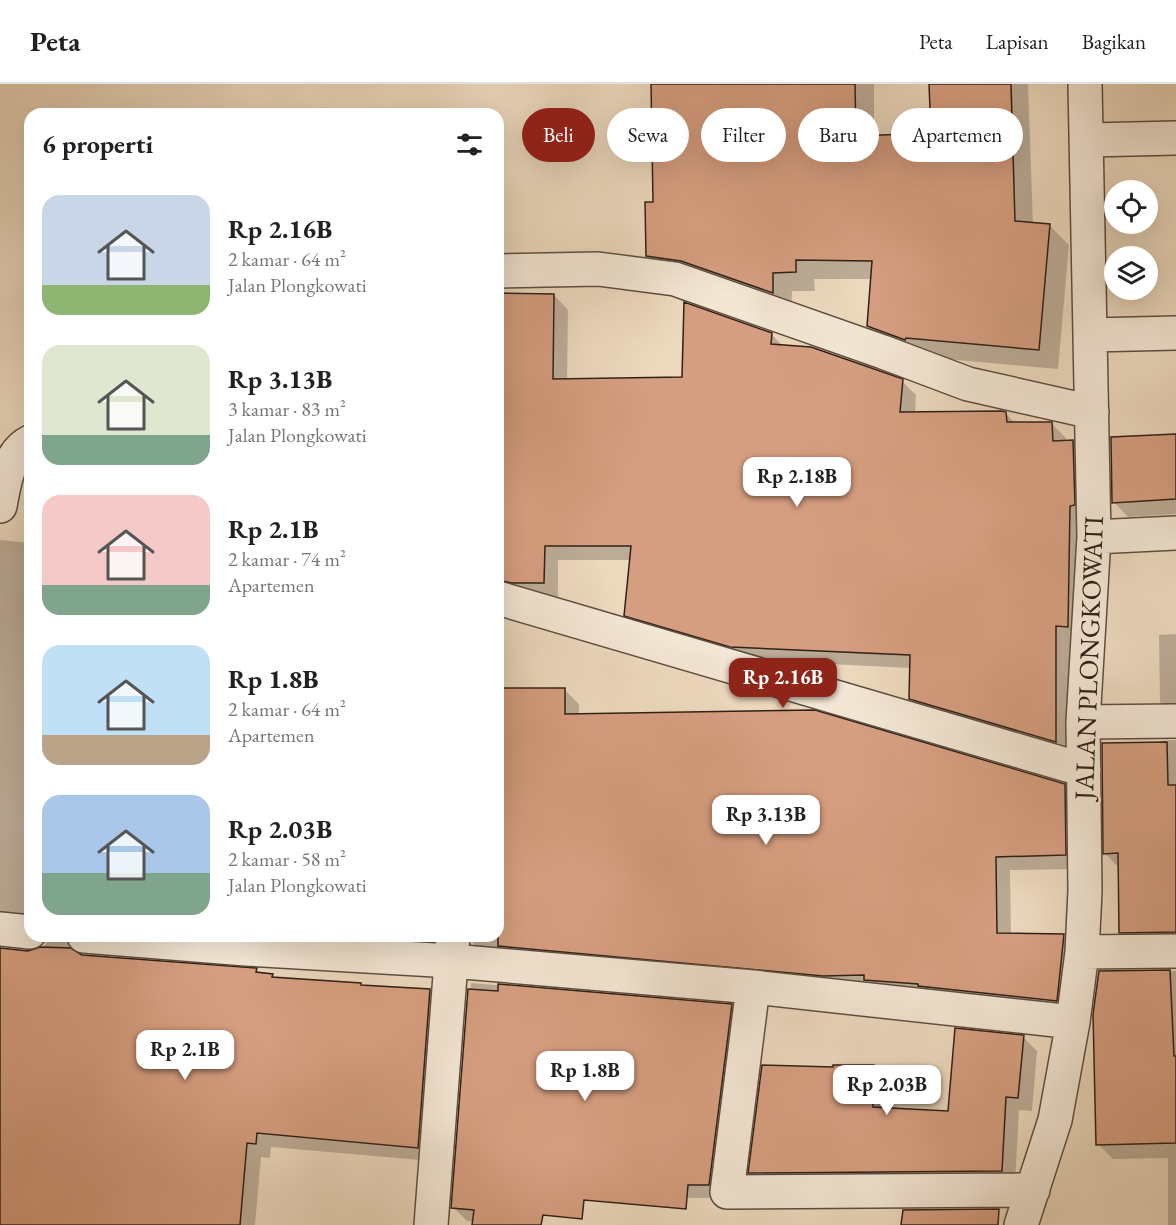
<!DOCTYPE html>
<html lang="id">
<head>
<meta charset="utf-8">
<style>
  body { margin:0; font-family:"EB Garamond",serif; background:#f2f2f2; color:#202124; height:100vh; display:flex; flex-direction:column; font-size:22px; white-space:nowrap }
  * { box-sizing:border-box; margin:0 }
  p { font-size:20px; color:#757577 }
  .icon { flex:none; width:33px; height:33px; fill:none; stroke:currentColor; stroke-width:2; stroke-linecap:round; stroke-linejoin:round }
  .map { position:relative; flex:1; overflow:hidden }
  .side { position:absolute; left:24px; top:24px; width:480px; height:834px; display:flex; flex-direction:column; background:#fff; border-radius:18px; box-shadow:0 6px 24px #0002 }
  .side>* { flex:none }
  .banner { position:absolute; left:522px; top:24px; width:564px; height:54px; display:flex; gap:12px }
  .tools { position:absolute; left:1104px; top:96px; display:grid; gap:12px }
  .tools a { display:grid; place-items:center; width:54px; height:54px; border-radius:50%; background:#fff; box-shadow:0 6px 24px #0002; font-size:30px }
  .price { position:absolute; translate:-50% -51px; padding:0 14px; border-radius:12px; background:#fff; color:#222; font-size:20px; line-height:39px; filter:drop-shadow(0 2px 3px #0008) }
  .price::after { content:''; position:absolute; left:50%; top:36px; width:18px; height:14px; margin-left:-9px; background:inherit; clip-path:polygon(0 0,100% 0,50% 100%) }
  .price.on { background:#8f2418; color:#fff }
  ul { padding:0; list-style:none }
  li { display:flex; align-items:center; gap:18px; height:150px; padding:0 18px }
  li span { display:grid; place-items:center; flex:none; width:168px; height:120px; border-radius:18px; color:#555 }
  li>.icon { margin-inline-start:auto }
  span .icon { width:72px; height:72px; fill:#fffc; stroke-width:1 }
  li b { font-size:26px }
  h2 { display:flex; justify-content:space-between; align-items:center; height:72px; padding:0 18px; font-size:26px }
  .tag { padding:0 21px; border-radius:27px; background:#fff; box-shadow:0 6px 24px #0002; font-size:21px; line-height:54px }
  .tag.on { background:#8f2418; color:#fff }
  header { display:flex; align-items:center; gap:36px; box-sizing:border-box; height:84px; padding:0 30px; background:#fff; border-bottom:2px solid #e0e0e0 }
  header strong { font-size:28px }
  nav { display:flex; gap:33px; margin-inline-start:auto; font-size:21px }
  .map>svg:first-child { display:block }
  .shadow { fill:#0003 }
  .building { fill:#d69e80; stroke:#2f2018; stroke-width:1.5 }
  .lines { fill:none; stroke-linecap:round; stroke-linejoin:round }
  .minor-casing { stroke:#5e4e41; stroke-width:36 }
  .minor { stroke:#f3e6d4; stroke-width:33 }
  .labels { text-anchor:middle; stroke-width:5; stroke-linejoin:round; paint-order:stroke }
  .street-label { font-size:27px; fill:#2f2018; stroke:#f3e6d4 }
</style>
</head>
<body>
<header>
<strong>Peta</strong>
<nav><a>Peta</a><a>Lapisan</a><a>Bagikan</a></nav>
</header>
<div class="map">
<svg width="1176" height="1141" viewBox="0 0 1176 1141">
  <rect width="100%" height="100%" fill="#ecd8bd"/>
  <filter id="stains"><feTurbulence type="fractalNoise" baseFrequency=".00333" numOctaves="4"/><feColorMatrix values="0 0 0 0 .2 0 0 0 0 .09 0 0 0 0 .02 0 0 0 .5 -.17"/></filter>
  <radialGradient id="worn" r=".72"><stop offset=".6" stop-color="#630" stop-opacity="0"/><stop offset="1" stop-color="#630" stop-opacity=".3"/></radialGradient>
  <!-- shadow -->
  <path class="shadow" d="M653 0H874V53L932 51 931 0H1028L1033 140 1050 142 1069 161 1058 285 924 273 887 261 868 242 872 195H814L815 207H792L791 227 666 191 647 172 655 120Z
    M554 211 568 226 567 297 683 295 771 250 783 262 902 297 916 311 915 329H1005L1016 340H1052L1066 354V358L1073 357 1087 372 1082 556H1070L1069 671 926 629 911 615V584L745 576 641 546 626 531 631 476H558V513L498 512V215Z
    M1176 351V430L1128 433 1114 418Z
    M0 456 30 459V842L0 849Z
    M1176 550V633H1175L1160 618 1159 551Z
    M498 606H565L579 620V631L1064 701 1079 716 1080 785 1010 786 1011 851 1063 852 1078 866 1071 931 487 874 473 859 472 852H498Z
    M1176 656V863H1135L1120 848 1119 784 1105 769 1161 657Z
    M50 852H87L79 865 80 871 256 886 260 890 272 891 275 894 361 900 363 903 430 906 444 920 432 1077 271 1063 270 1074 261 1073 255 1141H0V865L28 868 38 867 46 860Z
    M1176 887V1141H1168V1074L1113 1075 1098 1060 1100 888Z
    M471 899 731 921 745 935 722 1114 531 1113 530 1141H474V1138L467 1137 453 1123Z
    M1023 953 1037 967 1032 1027 1019 1026 1015 1098 764 1102 750 1089 835 984 873 983 887 996V1025L949 1029Z"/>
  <!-- building -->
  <path class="building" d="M651 0H855L856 52 931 49 929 0H1011L1015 137 1050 140 1039 266 906 254 905 256 867 242 872 177 796 176V188L773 189V209L681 177 646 172 645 118H653Z
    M498 209 554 210 553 295 682 293 684 218 772 249 771 260 811 263 903 295 900 328 1002 327 1006 328 1007 338H1052L1053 357 1073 356 1075 421 1070 422 1068 543 1056 542V658L909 615 910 571 730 563 624 532 631 462H545L544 499H512L498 496Z
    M1176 350V415L1112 419 1111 353Z
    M498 604H565V630L815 626 1065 700 1066 771 996 773 997 849 1064 850 1057 917 918 902V900L864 896V891L823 892 498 862Z
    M1167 658 1168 701H1176V848L1119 849 1118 769 1103 770 1102 659Z
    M40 863 71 864 82 871 257 884 256 888 273 890 272 893 361 899V901L430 905 418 1064 257 1049 256 1060 247 1059 240 1141H0V864L28 867Z
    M1170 886 1174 972H1176V1059L1096 1061 1093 930 1099 887Z
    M498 900 732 920 709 1101H688L686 1125 584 1116 582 1135 543 1131 541 1141H472L474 1126 451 1124 468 905 498 907Z
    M955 944 1024 951 1018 1014 1006 1013 1002 1087 748 1089 762 981 833 983V981H874L873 1023 948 1027Z
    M999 1125 998 1141H901L903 1126Z"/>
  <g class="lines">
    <!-- minor casing -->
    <g class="minor-casing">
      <path id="minor" d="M1088 56 1176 54
        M498 187 598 185 675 195 883 268 968 300 1092 328
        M1091 251 1176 249
        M0 422C4 401 8 369 30 358
        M1094 453 1176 449
        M498 514 1084 686
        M1083 638 1176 637
        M0 845 30 848
        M84 852 246 865 452 877 753 903 1073 938
        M1082 868 1176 867
        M753 903 727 1108 1033 1106
        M431 1141 453 852
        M1021 1141 1055 1036 1073 938 1082 868 1085 807 1083 638 1094 453 1085 0"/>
    </g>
    <!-- minor -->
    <use href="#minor" class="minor"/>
  </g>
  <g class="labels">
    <!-- street labels -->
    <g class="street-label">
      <text transform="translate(1089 574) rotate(-88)" y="9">JALAN PLONGKOWATI</text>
    </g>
  </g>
  <rect width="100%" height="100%" filter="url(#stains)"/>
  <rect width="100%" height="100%" fill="url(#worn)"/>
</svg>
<div class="tools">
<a><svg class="icon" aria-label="locate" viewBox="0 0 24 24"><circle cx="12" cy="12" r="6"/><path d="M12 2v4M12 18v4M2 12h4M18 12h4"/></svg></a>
<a><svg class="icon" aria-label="layers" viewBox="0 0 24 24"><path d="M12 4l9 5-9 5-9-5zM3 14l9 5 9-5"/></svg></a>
</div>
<b class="price" style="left:797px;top:424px">Rp 2.18B</b>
<b class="price on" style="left:783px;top:625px">Rp 2.16B</b>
<b class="price" style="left:766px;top:762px">Rp 3.13B</b>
<b class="price" style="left:185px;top:997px">Rp 2.1B</b>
<b class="price" style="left:585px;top:1018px">Rp 1.8B</b>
<b class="price" style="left:887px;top:1032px">Rp 2.03B</b>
<div class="banner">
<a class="tag on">Beli</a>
<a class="tag">Sewa</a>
<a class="tag">Filter</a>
<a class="tag">Baru</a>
<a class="tag">Apartemen</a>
</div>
<section class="side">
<h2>6 properti<svg class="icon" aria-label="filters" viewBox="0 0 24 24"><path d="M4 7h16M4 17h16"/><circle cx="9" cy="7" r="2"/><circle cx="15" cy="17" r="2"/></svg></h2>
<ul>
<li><span style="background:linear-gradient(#c9d6e8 75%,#8fb573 0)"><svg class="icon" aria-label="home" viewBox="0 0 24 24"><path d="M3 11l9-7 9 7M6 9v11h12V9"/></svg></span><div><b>Rp 2.16B</b><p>2 kamar · 64 m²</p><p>Jalan Plongkowati</p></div></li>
<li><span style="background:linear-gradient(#dfe7d0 75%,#7fa58c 0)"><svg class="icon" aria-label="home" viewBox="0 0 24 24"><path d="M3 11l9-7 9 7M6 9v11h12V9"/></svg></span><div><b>Rp 3.13B</b><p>3 kamar · 83 m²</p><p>Jalan Plongkowati</p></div></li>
<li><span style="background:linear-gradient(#f6c9c9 75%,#7fa58c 0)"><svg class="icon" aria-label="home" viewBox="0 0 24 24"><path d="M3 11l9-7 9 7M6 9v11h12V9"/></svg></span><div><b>Rp 2.1B</b><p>2 kamar · 74 m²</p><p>Apartemen</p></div></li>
<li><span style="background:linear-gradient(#bfe0f5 75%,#b9a48a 0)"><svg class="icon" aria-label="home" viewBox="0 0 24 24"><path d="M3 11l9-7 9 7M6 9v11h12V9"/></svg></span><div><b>Rp 1.8B</b><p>2 kamar · 64 m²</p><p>Apartemen</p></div></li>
<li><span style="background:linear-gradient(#a9c7e8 65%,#7fa58c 0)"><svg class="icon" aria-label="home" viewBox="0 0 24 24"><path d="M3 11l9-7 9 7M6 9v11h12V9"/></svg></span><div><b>Rp 2.03B</b><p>2 kamar · 58 m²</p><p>Jalan Plongkowati</p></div></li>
</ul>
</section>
</div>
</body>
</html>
